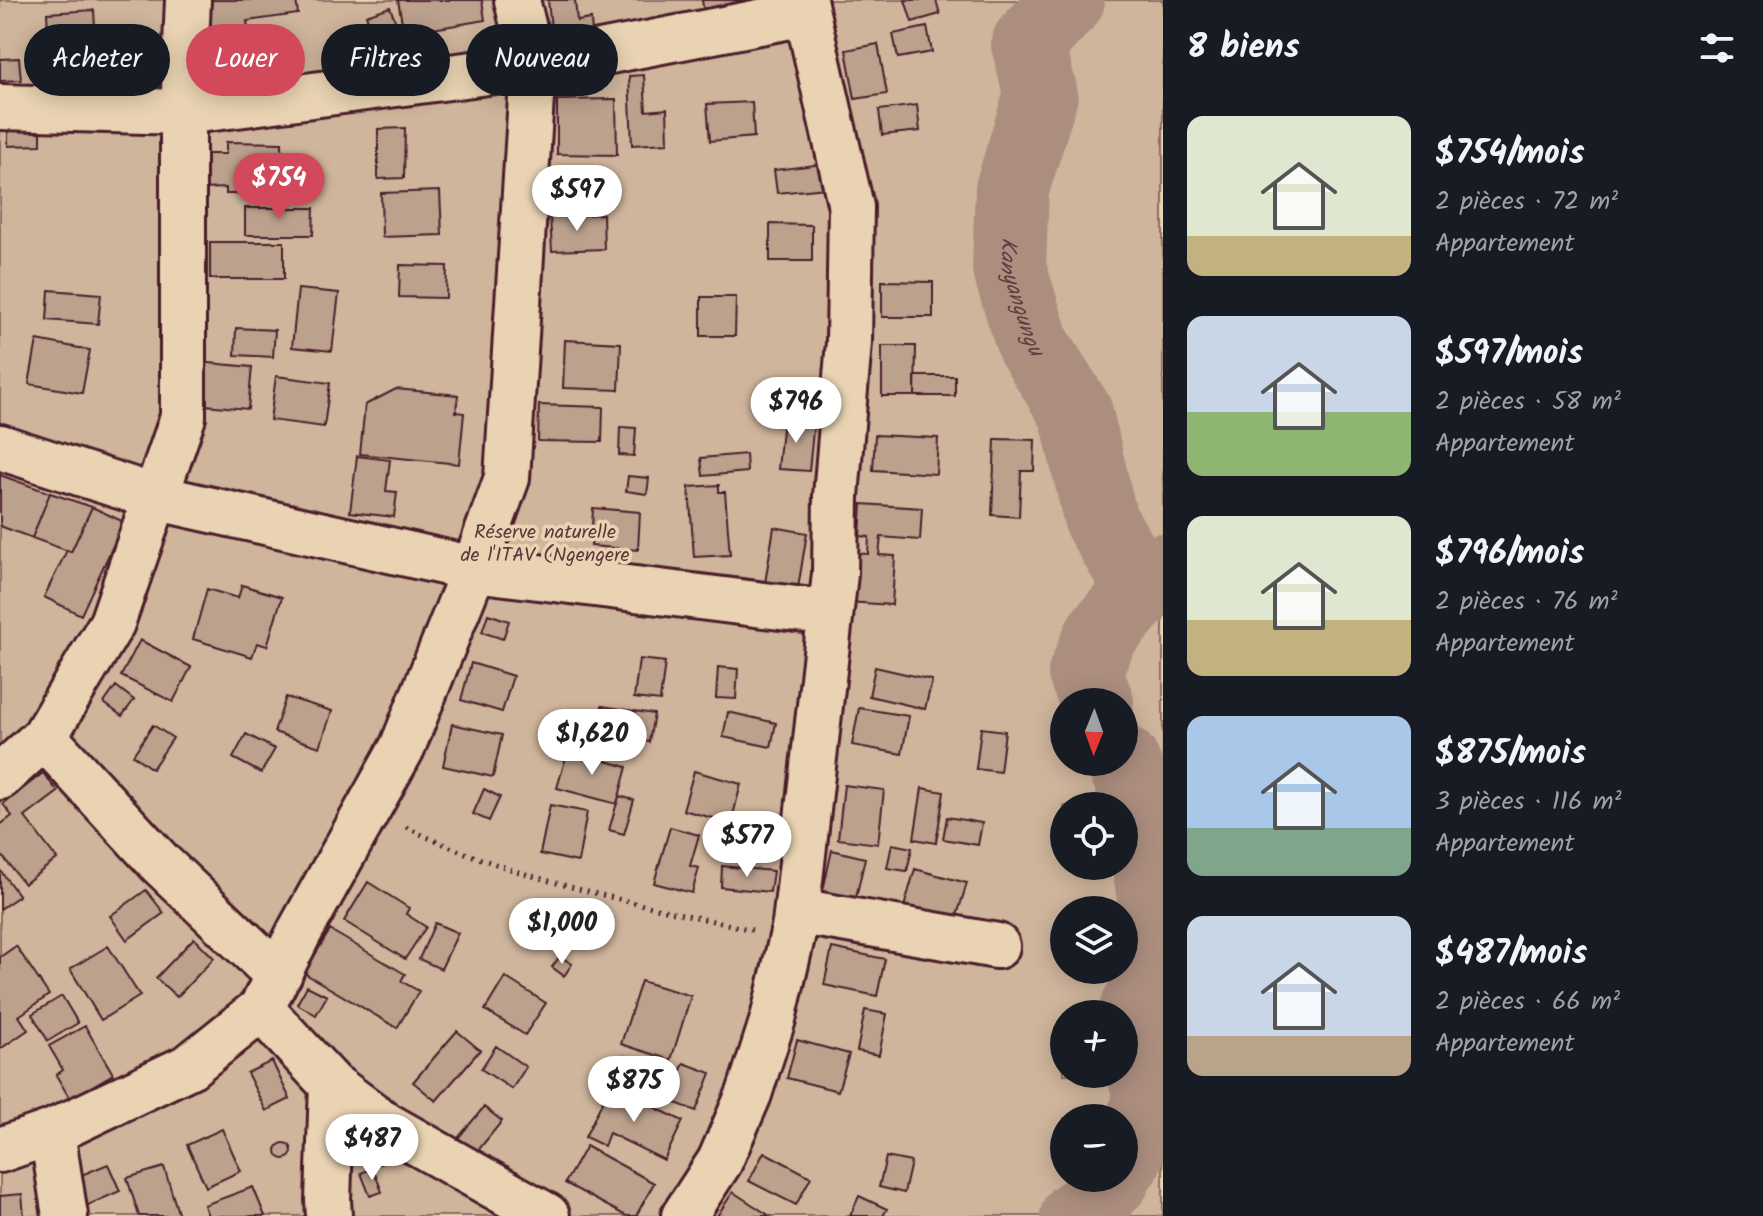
<!DOCTYPE html>
<html lang="fr">
<head>
<meta charset="utf-8">
<style>
  body { margin:0; font-family:Kalam,sans-serif; background:#242831; color:#f1f3f6; height:100vh; display:flex; flex-direction:column; font-size:30px; white-space:nowrap }
  * { box-sizing:border-box; margin:0 }
  p { font-size:26px; color:#9ea1a6 }
  .icon { flex:none; width:44px; height:44px; fill:none; stroke:currentColor; stroke-width:2; stroke-linecap:round; stroke-linejoin:round }
  .map { position:relative; flex:1; overflow:hidden }
  .side { display:flex; flex-direction:column; background:#171b24; width:600px }
  .side>* { flex:none }
  .top-card { position:absolute; left:24px; top:24px; width:760px; height:72px; display:flex; gap:16px }
  .needle { width:52px; rotate:181deg }
  .tools { position:absolute; left:1050px; top:688px; display:grid; gap:16px }
  .tools a { display:grid; place-items:center; width:88px; height:88px; border-radius:50%; background:#171b24; box-shadow:0 4px 20px #0003; font-size:40px }
  .price { position:absolute; translate:-50% -68px; padding:0 18px; border-radius:28px; background:#fff; color:#222; font-size:26px; line-height:52px; filter:drop-shadow(0 2px 4px #0008) }
  .price::after { content:''; position:absolute; left:50%; top:48px; width:24px; height:18px; margin-left:-12px; background:inherit; clip-path:polygon(0 0,100% 0,50% 100%) }
  .price.on { background:#d1495b; color:#fff }
  ul { padding:0; list-style:none }
  li { display:flex; align-items:center; gap:24px; height:200px; padding:0 24px }
  li span { display:grid; place-items:center; flex:none; width:224px; height:160px; border-radius:16px; color:#555 }
  li>.icon { margin-inline-start:auto }
  span .icon { width:96px; height:96px; fill:#fffc; stroke-width:1 }
  li b { font-size:34px }
  h2 { display:flex; justify-content:space-between; align-items:center; height:96px; padding:0 24px; font-size:34px }
  .pill { padding:0 28px; border-radius:36px; background:#171b24; box-shadow:0 4px 20px #0003; font-size:28px; line-height:72px }
  .pill.on { background:#d1495b; color:#fff }
  main { display:flex; flex:1; min-height:0 }
  .map>svg:first-child { display:block }
  .green { fill:#cfb59c; stroke:#8c6a64; stroke-width:2; fill-rule:evenodd }
  .lines { fill:none; stroke-linecap:round; stroke-linejoin:round }
  .river { stroke:#ac8e7f; stroke-width:74 }
  .building { fill:#bca18d; stroke:#4a1f2b; stroke-width:2 }
  .minor-casing { stroke:#4a1f2b; stroke-width:50 }
  .path { stroke:#4a1f2b; stroke-width:5; stroke-dasharray:2 6; stroke-linecap:butt }
  .minor { stroke:#e9d3b2; stroke-width:44 }
  .labels { text-anchor:middle; stroke-width:7; stroke-linejoin:round; paint-order:stroke }
  .park-label { font-size:20px; fill:#5e363c; stroke:#e9d3b2 }
  .water-label { font-size:22px; font-style:italic; fill:#623b40; stroke:#e9d3b2 }
</style>
</head>
<body>
<main>
<div class="map">
<svg width="1163" height="1216" viewBox="0 0 1163 1216">
  <rect width="100%" height="100%" fill="#e9d3b2"/>
  <filter id="ink" filterUnits="userSpaceOnUse"><feTurbulence type="fractalNoise" baseFrequency=".0125" numOctaves="2"/><feDisplacementMap in="SourceGraphic" scale="16" xChannelSelector="R" yChannelSelector="G"/><feConvolveMatrix kernelMatrix="1 2 1 2 8 2 1 2 1" color-interpolation-filters="sRGB"/></filter>
  <g filter="url(#ink)">
    <!-- green -->
    <path class="green" d="M0 0H1163V1216H0ZM1064 702H1124V762H1064ZM1064 806H1124V866H1064ZM1064 910H1124V970H1064ZM1064 1014H1124V1074H1064ZM1064 1118H1124V1178H1064Z"/>
    <g class="lines">
      <!-- river -->
      <g class="river">
        <path id="s1" d="M1068 0 1028 44 1041 95 1012 189 1009 268 1033 344 1076 413 1101 521 1142 589"/>
        <path d="M1097 702 1085 673 1101 635 1142 589 1163 570"/>
        <path d="M1123 762 1137 794 1163 952 1131 1023 1151 1101 1124 1161"/>
        <path d="M1077 1216 1082 1215 1114 1178"/>
      </g>
    </g>
    <!-- building -->
    <path class="building" d="M205 0H296L298 14 247 21 251 50 264 47 269 81 218 88Z
      M398 0H482L485 20 404 34Z
      M548 0H575L577 21 591 19 592 34 552 38Z
      M702 0H750L752 13 705 19Z
      M905 0H936L940 14 912 22Z
      M390 7 408 55 384 64 366 15Z
      M94 10 97 64 50 67 47 13Z
      M927 27 932 52 898 58 893 34Z
      M878 44 887 94 855 99 846 50Z
      M19 58 21 80 0 81V59Z
      M644 75 646 111 667 109 668 143 632 145 629 76Z
      M616 99 617 155 557 154V100Z
      M752 102 754 137 710 141 707 104Z
      M917 105 920 131 882 135 879 110Z
      M41 121V145L8 146V122Z
      M405 128 404 178 378 179V129Z
      M226 142 282 143V194H226V188L201 189 200 154H226Z
      M823 164 826 188 777 193 774 170Z
      M440 191 442 235 382 237 381 193Z
      M245 208H314L313 235H245Z
      M603 214 604 249 552 251 550 217Z
      M770 224 812 225V261H770Z
      M210 242H284V279H210Z
      M400 265 447 266 446 298 399 297Z
      M882 281 933 282V317H882Z
      M298 289 339 293 332 351 292 347Z
      M49 290 101 294 98 324 47 320Z
      M701 297H736L735 336H701Z
      M236 328 275 330 273 357 235 355Z
      M37 340 90 350 82 393 29 384Z
      M565 340 621 343 619 390 563 388Z
      M882 346H916L915 396H882Z
      M198 362 252 367 248 409 194 404Z
      M276 376 330 383 324 427 270 420Z
      M915 376H955V396H915Z
      M396 389 458 395 456 412 464 413 459 464 360 454 365 405Z
      M539 405 603 407 602 442 538 441Z
      M783 419 814 421 809 471 778 469Z
      M620 427 636 428 634 456 619 455Z
      M875 435 938 438 936 474 873 470Z
      M995 439 1035 440 1034 471H1021L1019 517 992 515Z
      M746 454 747 472 703 476 701 458Z
      M357 456 390 460 386 491 397 492 394 517 350 512Z
      M0 475 50 493 32 538 0 526Z
      M628 476 649 478 647 494 626 491Z
      M719 485V492H725L730 555 694 557 689 487Z
      M50 493 92 507 71 552 32 538Z
      M862 504 922 508 920 540 881 537 879 555 895 556 892 605 847 602 851 553 868 554 869 537 860 536Z
      M92 507 124 522 81 615 44 597 67 550 71 552Z
      M593 508 640 512 638 550 591 546Z
      M774 527 807 533 798 588 765 583Z
      M242 585 282 597 267 646 257 643 252 657 193 639 207 589 238 598Z
      M488 614 509 621 503 639 482 632Z
      M140 640 191 667 173 702 121 676Z
      M639 659 665 662 660 701 634 698Z
      M471 663 513 676 502 712 461 700Z
      M718 667 738 669 736 699 716 698Z
      M875 667 932 680 925 709 869 696Z
      M116 686 134 700 122 716 104 703Z
      M286 697 332 711 320 747 274 732Z
      M602 706 654 714 649 742 597 735Z
      M859 708 909 716 902 754 852 745Z
      M728 712 776 723 771 747 723 737Z
      M452 724 502 735 493 777 443 766Z
      M153 725 173 738 152 769 133 755Z
      M981 728 1005 731 1000 772 976 769Z
      M246 734 275 749 261 773 233 758Z
      M568 750 627 767 617 804 557 788Z
      M694 771 741 784 731 823 683 810Z
      M43 773 58 792 25 817 57 859 24 884 0 853V825L12 816 3 804Z
      M844 785 884 790 878 844 838 839Z
      M922 788 944 792 936 843 914 839Z
      M484 789 500 797 489 821 473 814Z
      M619 796 634 800 624 834 609 830Z
      M550 805 587 812 578 862 540 854Z
      M947 817 982 823 978 845 943 839Z
      M670 827 699 835 690 866 699 868 692 893 654 883Z
      M892 844 912 848 907 871 887 868Z
      M832 850 865 858 855 902 822 895Z
      M722 866 773 871 770 892 721 887Z
      M915 869 967 883 955 922 904 907Z
      M0 870 19 896 0 909Z
      M368 882 409 908 406 914 426 927 405 959 344 921Z
      M146 890 164 913 127 940 110 916Z
      M435 923 458 933 441 969 419 959Z
      M330 930 405 974 401 981 419 991 397 1028 304 973Z
      M194 938 214 958 177 997 156 978Z
      M16 946 49 995 19 1016 28 1030 0 1049V957Z
      M108 946 140 996 101 1020 70 969Z
      M832 948 885 959 877 996 824 985Z
      M560 956 572 964 564 976 552 967Z
      M505 977 546 1003 525 1035 485 1010Z
      M641 981 691 996 671 1060 621 1044Z
      M307 986 327 996 316 1015 297 1004Z
      M62 996 78 1023 48 1041 32 1014Z
      M865 1010 887 1014 879 1055 857 1051Z
      M85 1026 113 1074 70 1099 56 1075 63 1070 49 1046Z
      M457 1031 480 1050 436 1101 413 1082Z
      M797 1040 849 1054 838 1091 787 1078Z
      M496 1046 526 1067 512 1089 481 1069Z
      M625 1056 678 1077 684 1063 711 1073 696 1111 615 1079Z
      M272 1061 290 1099 266 1111 247 1073Z
      M610 1086 683 1121 664 1160 609 1133 604 1146 585 1137Z
      M484 1107 502 1121 476 1153 458 1138Z
      M222 1129 241 1171 206 1187 187 1145Z
      M352 1134 387 1151 381 1164 346 1147Z
      M276 1151a8 8 0 1 1 16 0a8 8 0 1 1-16 0Z
      M586 1146 654 1183 636 1216H626L565 1183Z
      M764 1152 811 1177 796 1205 749 1181Z
      M886 1157 911 1162 904 1193 879 1187Z
      M108 1164 120 1191 86 1206 74 1178Z
      M164 1167 179 1216H139L127 1178Z
      M373 1168 382 1192 370 1196 361 1173Z
      M253 1187 265 1216H208L204 1205Z
      M733 1192 770 1216H717Z
      M22 1194 24 1216H0V1196Z
      M859 1196 887 1209 883 1216H850Z"/>
    <g class="lines">
      <!-- minor casing -->
      <g class="minor-casing">
        <path id="minor" d="M0 107 183 112 533 66 806 13
          M0 447 154 497 474 569 829 613
          M44 737 161 864 265 963 280 973
          M0 777 44 737 112 623 183 417V112L188 0
          M797 911 997 946
          M261 1009 332 1085 386 1125 547 1216
          M52 1132 65 1216
          M0 1150 52 1132 190 1066 261 1009 300 931 402 748 474 569 507 478 533 66 517 0
          M329 1216 328 1200 332 1085
          M684 1216 720 1161 749 1094 773 1019 795 924 835 574 836 496 849 342 851 207 804 0"/>
      </g>
      <!-- path -->
      <path class="path" d="M406 827C515 881 634 902 752 930"/>
      <!-- minor -->
      <use href="#minor" class="minor"/>
    </g>
  </g>
  <g class="labels">
    <!-- park labels -->
    <g class="park-label">
      <text x="545" y="538">Réserve naturelle<tspan x="545" dy="23">de l'ITAV (Ngengere</tspan></text>
    </g>
    <!-- water labels -->
    <g class="water-label">
      <text dy="8" stroke="none"><textPath href="#s1" startOffset="320">Kanyangungu</textPath></text>
    </g>
  </g>
</svg>
<div class="tools">
<a><svg class="needle" viewBox="-14 -14 28 28"><path d="M0-13l5 13h-10z" fill="#e53935"/><path d="M0 13l5-13h-10z" fill="#9ea1a6"/></svg></a>
<a><svg class="icon" aria-label="locate" viewBox="0 0 24 24"><circle cx="12" cy="12" r="6"/><path d="M12 2v4M12 18v4M2 12h4M18 12h4"/></svg></a>
<a><svg class="icon" aria-label="layers" viewBox="0 0 24 24"><path d="M12 4l9 5-9 5-9-5zM3 14l9 5 9-5"/></svg></a>
<a>+</a>
<a>−</a>
</div>
<b class="price on" style="left:279px;top:221px">$754</b>
<b class="price" style="left:577px;top:233px">$597</b>
<b class="price" style="left:796px;top:445px">$796</b>
<b class="price" style="left:592px;top:777px">$1,620</b>
<b class="price" style="left:747px;top:879px">$577</b>
<b class="price" style="left:562px;top:966px">$1,000</b>
<b class="price" style="left:634px;top:1124px">$875</b>
<b class="price" style="left:372px;top:1182px">$487</b>
<div class="top-card">
<a class="pill">Acheter</a>
<a class="pill on">Louer</a>
<a class="pill">Filtres</a>
<a class="pill">Nouveau</a>
</div>
</div>
<section class="side">
<h2>8 biens<svg class="icon" aria-label="filters" viewBox="0 0 24 24"><path d="M4 7h16M4 17h16"/><circle cx="9" cy="7" r="2"/><circle cx="15" cy="17" r="2"/></svg></h2>
<ul>
<li><span style="background:linear-gradient(#dfe7d0 75%,#c2b280 0)"><svg class="icon" aria-label="home" viewBox="0 0 24 24"><path d="M3 11l9-7 9 7M6 9v11h12V9"/></svg></span><div><b>$754/mois</b><p>2 pièces · 72 m²</p><p>Appartement</p></div></li>
<li><span style="background:linear-gradient(#c9d6e8 60%,#8fb573 0)"><svg class="icon" aria-label="home" viewBox="0 0 24 24"><path d="M3 11l9-7 9 7M6 9v11h12V9"/></svg></span><div><b>$597/mois</b><p>2 pièces · 58 m²</p><p>Appartement</p></div></li>
<li><span style="background:linear-gradient(#dfe7d0 65%,#c2b280 0)"><svg class="icon" aria-label="home" viewBox="0 0 24 24"><path d="M3 11l9-7 9 7M6 9v11h12V9"/></svg></span><div><b>$796/mois</b><p>2 pièces · 76 m²</p><p>Appartement</p></div></li>
<li><span style="background:linear-gradient(#a9c7e8 70%,#7fa58c 0)"><svg class="icon" aria-label="home" viewBox="0 0 24 24"><path d="M3 11l9-7 9 7M6 9v11h12V9"/></svg></span><div><b>$875/mois</b><p>3 pièces · 116 m²</p><p>Appartement</p></div></li>
<li><span style="background:linear-gradient(#c9d6e8 75%,#b9a48a 0)"><svg class="icon" aria-label="home" viewBox="0 0 24 24"><path d="M3 11l9-7 9 7M6 9v11h12V9"/></svg></span><div><b>$487/mois</b><p>2 pièces · 66 m²</p><p>Appartement</p></div></li>
</ul>
</section>
</main>
</body>
</html>
